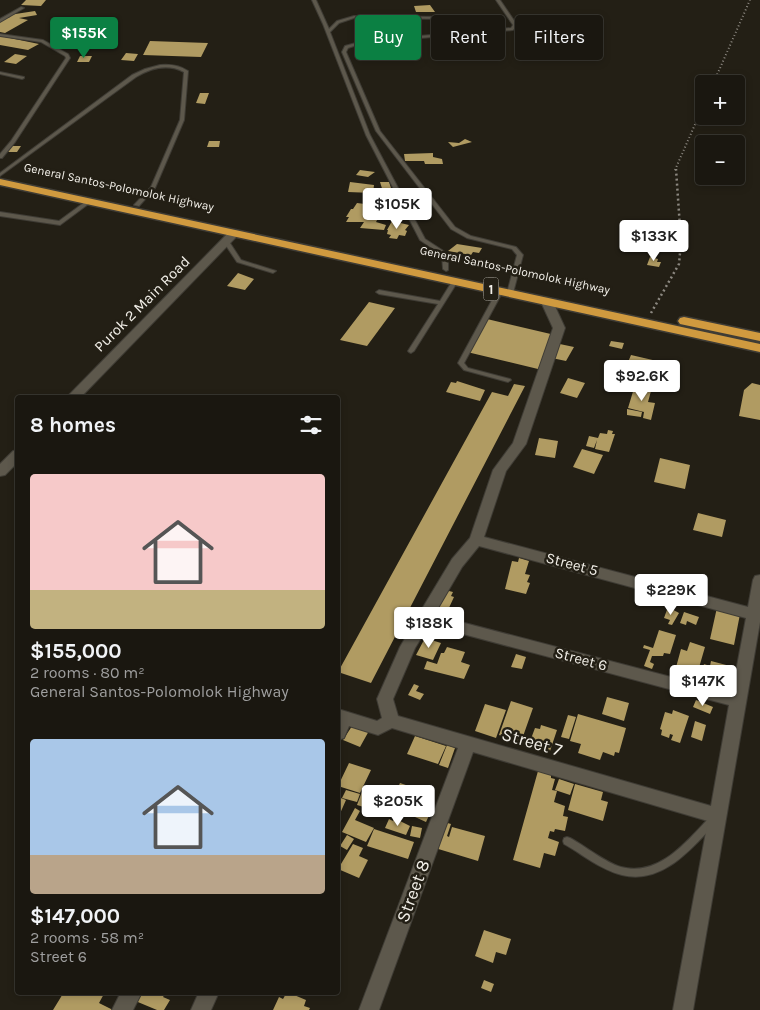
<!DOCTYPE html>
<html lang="en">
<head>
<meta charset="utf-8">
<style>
  body { margin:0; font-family:Karla,sans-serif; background:#232019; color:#f1f3f6; height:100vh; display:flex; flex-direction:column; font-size:19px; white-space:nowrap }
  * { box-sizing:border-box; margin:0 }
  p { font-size:16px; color:#9f9f9f }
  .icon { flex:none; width:28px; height:28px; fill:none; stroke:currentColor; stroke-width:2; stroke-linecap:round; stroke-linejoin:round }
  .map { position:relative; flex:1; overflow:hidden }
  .sheet { position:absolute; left:15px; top:395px; width:325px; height:600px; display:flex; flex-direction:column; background:#1a1710; border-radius:5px; box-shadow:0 2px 8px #0003,0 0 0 1px #383630 }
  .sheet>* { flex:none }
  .hud { position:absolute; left:355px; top:15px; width:330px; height:45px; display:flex; gap:10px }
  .buttons { position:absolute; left:695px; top:75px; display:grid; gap:10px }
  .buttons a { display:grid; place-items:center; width:50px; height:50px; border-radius:5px; background:#1a1710; box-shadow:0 2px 8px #0003,0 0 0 1px #383630; font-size:25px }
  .price { position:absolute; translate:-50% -42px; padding:0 11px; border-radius:5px; background:#fff; color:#222; font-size:16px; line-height:32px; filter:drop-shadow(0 1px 2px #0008) }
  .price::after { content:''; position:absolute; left:50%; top:30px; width:15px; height:11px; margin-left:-8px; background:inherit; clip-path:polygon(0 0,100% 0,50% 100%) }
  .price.selected { background:#0b8043; color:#fff }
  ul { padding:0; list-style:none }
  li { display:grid; align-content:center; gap:10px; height:265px; padding:0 15px }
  li span { display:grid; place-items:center; height:155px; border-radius:5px; color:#555 }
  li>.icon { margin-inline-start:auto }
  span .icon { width:90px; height:90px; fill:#fffc; stroke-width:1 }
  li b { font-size:21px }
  h2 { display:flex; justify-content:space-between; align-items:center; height:60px; padding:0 15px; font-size:21px }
  .tag { padding:0 18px; border-radius:5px; background:#1a1710; box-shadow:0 2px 8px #0003,0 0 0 1px #383630; font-size:18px; line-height:45px }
  .tag.selected { background:#0b8043; color:#fff }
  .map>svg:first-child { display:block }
  .building { fill:#b09b62 }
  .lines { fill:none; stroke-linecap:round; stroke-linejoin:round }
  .lane-casing { stroke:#3f3c35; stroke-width:2 }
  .street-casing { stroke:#3f3c35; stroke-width:2 }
  .highway-casing { stroke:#3f3c35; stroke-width:3 }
  .path-far1 { stroke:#8c8880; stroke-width:2; stroke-dasharray:1 2.5; stroke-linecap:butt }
  .path { stroke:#8c8880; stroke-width:2.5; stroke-dasharray:2 3; stroke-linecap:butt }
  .lane { fill:#5d584c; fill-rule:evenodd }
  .street { fill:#5d584c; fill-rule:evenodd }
  .highway { fill:#d09a3f; fill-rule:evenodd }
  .labels { text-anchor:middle; stroke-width:5; stroke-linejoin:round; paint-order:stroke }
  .far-street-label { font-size:12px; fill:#f2efe8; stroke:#231f15 }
  .shield { fill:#231f15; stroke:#b4b1a9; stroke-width:1 }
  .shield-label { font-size:14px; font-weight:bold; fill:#f2efe8 }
  .street-label { font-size:15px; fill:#f2efe8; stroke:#231f15 }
  .near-street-label { font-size:18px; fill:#f2efe8; stroke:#231f15 }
</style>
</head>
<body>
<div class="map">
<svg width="760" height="1010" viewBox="0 0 760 1010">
  <rect width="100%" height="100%" fill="#231f15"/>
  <!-- building -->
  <path class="building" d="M26 0H46L41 6 21 5Z
    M430 5 435 12H416L414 6Z
    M35 11 37 15 19 18 28 20 5 33 0 32V21L10 17 9 15Z
    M0 36 39 44 28 50 0 45Z
    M150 41 208 43 201 57 143 55Z
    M126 53 138 54 134 61 121 60Z
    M15 54 27 56 16 64 4 62Z
    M80 56H92L89 62H77Z
    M200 93H209L205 104 196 103Z
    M465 139 472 142 453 147 448 142 459 143Z
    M209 141H220L219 147H207Z
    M12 146H21L17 152H8Z
    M433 153V157L442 159 443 164H425L424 161H405L404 154Z
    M360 170 375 172 368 177 356 175Z
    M350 182 374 185 373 193 348 192Z
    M380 182H389L392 191 385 192 386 195H384Z
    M387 192H395L398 205 403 204 404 207 394 208 391 201 393 208H387L383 198H388Z
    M368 201 377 202 375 205H378L371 213H381L376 222 386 225 384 230 360 228 364 222H346L349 217H346L351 209H353L357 203 365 204Z
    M392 221 409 225 405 230 407 231 405 236 399 235 397 239 389 238 391 235 387 234 388 230H387Z
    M457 244 482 248 479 253 473 252 471 255 448 251Z
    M650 257 658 259 657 262H661L659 267 647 265Z
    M238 273 254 279 245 290 227 286Z
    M369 302 395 308 367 346 340 340Z
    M487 319 555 335 538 369 467 352Z
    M611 341 624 343 622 349 609 346Z
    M555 343 574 347 566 361 547 357Z
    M631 355 657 361 653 371 635 366 634 369 626 367Z
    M568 378 585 383 577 398 560 393Z
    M457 381 485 390 480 401 446 392 451 382 456 383Z
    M752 383 760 385V420L739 416 744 390Z
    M514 384 525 386 371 683 338 672 492 392 508 396Z
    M635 385 651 391 648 402 655 403 651 420 643 418 644 412 628 408Z
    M627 409 642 412 641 417 627 415Z
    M608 430 613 431 612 434H615L609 452 595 449 597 440 594 448 586 446 589 436 598 438 600 433 607 434Z
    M539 438 558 441 555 458 535 455Z
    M582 449 603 455 594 474 573 467Z
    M660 458 690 465 685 489 654 482Z
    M698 513 726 520 722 537 693 530Z
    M519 558 529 561 525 574 530 575 527 582 530 583 526 594 505 589 512 561 518 562Z
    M441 589 453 592 451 596 454 597 447 612 432 607Z
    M718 603 741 609 734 645 710 639Z
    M668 607 679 613 672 625 668 624 670 620 664 618Z
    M684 612 699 617 696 625 687 621 686 625 680 623Z
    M659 630 676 635 670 654 664 653 663 656H652L650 662 654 664 652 669 644 666 650 650 643 648 644 645 653 648Z
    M425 638 441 643 433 660 416 655Z
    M690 642 705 647 696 678 675 671 681 649 687 651Z
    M447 647 465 652 461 662 470 665 464 679 424 669 427 661 437 664 441 653H444Z
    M516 654 526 657 522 669 511 667Z
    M711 661 730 666 725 683 718 681 716 688 699 682 704 664 710 666Z
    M414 684 419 686 416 691 424 694 420 700 408 695Z
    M607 697 629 703 624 721 602 714Z
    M696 700 713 707 710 714 693 707Z
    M511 701 533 708 521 742 499 735Z
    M485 704 506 710 496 738 475 731Z
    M673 710 689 716 680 743 671 740 673 735 670 734 669 738 661 735 662 730 660 729 665 712 672 714Z
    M578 714 626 728 619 753 615 752 614 756 603 752 600 760 578 753 581 744 570 741Z
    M568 715 576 717 569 739 561 737Z
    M695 721 706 725 702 741 691 737Z
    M354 723 370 729 360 747 343 740Z
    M541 725 557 730 550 751 529 744 535 728 540 729Z
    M415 736 446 746 438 764 407 754Z
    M447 745 455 748 448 768 439 765Z
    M349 763 371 770 360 793 338 786Z
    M538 771 551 775V778L555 779 552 790 557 791 554 802 565 806 563 816 568 817 565 831 555 829 554 832 550 831 548 838 559 842 555 856 544 853 540 868 513 860Z
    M559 779 574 784 570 795 555 790Z
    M400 783 429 793 425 802 420 800 412 817 402 813 401 817 372 807 377 797 383 799 387 791 395 794Z
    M575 784 603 792 601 800 608 802 603 821 568 810Z
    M363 789 371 791 367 808 357 805Z
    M346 790 360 794 357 802 342 798Z
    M338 797 346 800 338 818Z
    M422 802 433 807 426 822 415 817Z
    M355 808 360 811 355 820 374 828 366 842 342 832Z
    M394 818 410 826 406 835 385 828 389 819 393 821Z
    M444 822 451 824 447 836 449 837 452 827 485 836 478 861 435 848Z
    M412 826 422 828 420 838 410 836Z
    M374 829 414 842 408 859 367 846Z
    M347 835 354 839 347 850 340 846Z
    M353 844 363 848 359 856 368 860 359 878 338 869Z
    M484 930 511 939 506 955 496 952 493 963 475 956Z
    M484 980 494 984 491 992 481 988Z
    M64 992H105L99 1003 113 1010H53Z
    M137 992H162L165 994 163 997 170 1000 164 1010H157L133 1000Z
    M287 992 306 1000 304 1006 310 1008 309 1010H273L279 997 283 999Z"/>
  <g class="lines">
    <!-- lane casing -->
    <g class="lane-casing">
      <path id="lane" d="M312 0H316L329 29 337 21 354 16 450 17 457 15 459 16 450 19 354 18 339 23 330 32 370 135 425 239 448 254V270L446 271 443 269 442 255 420 240 366 135 323 24Z
        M496 0H500L517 25 513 30 363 43 348 48 346 52 380 131 455 227 471 236 516 247 523 255 513 293 510 295 507 293 517 255 512 249 467 238 451 229 376 131 342 52 345 46 363 41 511 28 513 25Z
        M21 7 24 8 0 22V19Z
        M0 34 43 40 68 54 70 58 15 142 2 158H0V154L11 141 66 58 65 56 41 42 0 36Z
        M160 65C170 64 179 65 188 71L184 120 155 188 139 206 134 205 151 187 180 120 184 72C167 63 151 68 136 77L0 176V173L132 75 145 69Z
        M0 72 24 77V78L22 79 0 74Z
        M89 199 91 200V202L60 225 0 216V212L59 221Z
        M226 239 228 240 241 260 276 271 273 273 237 262 223 241Z
        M455 279 458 281 414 351 411 353 409 352 408 351 438 304 379 294 376 292 379 290 440 301 453 280Z
        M500 289 503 291 464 363 468 368 510 379 511 380 508 382 464 370 458 363 497 291Z
        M712 817 715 818 716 821 715 824C691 849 662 885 622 875 601 870 582 854 564 844L563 841 564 838 567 837 570 838C585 846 606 863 621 867 659 877 686 842 709 818Z"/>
    </g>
    <!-- street casing -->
    <g class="street-casing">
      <path id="street" d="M234 230 238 231V235L80 398H66L230 231Z
        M547 299 553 302 565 328 526 444 506 471 484 537 748 607 753 580 755 576 760 575V622L693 1010H673L708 821 473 752 379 1010H359L458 748 392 728 378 735 349 726 344 738 338 740V709L377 721 382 718 377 699 400 647 419 614 452 559 470 538 493 470 513 443 553 328 541 302ZM479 546 746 618 732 693 434 615 462 567ZM429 625 729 705 711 806 398 716 393 699 415 648Z
        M18 450V462L5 475 0 476V464L13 451Z
        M121 992H142L133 1010H112Z
        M199 992H219L211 1010H191Z"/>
    </g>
    <!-- highway casing -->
    <g class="highway-casing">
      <path id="highway" d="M0 179 760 344V352L0 185Z
        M684 317 760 333V341L680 324 678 321 680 318Z"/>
    </g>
    <!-- path-far1 -->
    <path class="path-far1" d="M713 84 750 0
      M675 170 704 104"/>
    <!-- path -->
    <path class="path" d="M651 313 679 264 681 242 676 169"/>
    <!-- lane -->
    <use href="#lane" class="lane"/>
    <!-- street -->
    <use href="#street" class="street"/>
    <!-- highway -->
    <use href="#highway" class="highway"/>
  </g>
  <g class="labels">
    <!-- far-street labels -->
    <g class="far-street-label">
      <text transform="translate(119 187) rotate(12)" y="4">General Santos-Polomolok Highway</text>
      <text transform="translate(515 270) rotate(12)" y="4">General Santos-Polomolok Highway</text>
    </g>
    <!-- shield labels -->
    <rect class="shield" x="483.5" y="277.5" width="15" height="23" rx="4"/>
    <g class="shield-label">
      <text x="491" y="294">1</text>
    </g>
    <!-- street labels -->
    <g class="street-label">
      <text transform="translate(142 304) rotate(-45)" y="5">Purok 2 Main Road</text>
      <text transform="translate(572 564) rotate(15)" y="5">Street 5</text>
      <text transform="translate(581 659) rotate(15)" y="5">Street 6</text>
    </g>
    <!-- near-street labels -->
    <g class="near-street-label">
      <text transform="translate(532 742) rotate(16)" y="6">Street 7</text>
      <text transform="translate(413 891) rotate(-70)" y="6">Street 8</text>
    </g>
  </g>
</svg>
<div class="buttons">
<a>+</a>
<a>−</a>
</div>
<b class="price selected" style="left:84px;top:59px">$155K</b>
<b class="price" style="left:397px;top:230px">$105K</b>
<b class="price" style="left:654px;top:262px">$133K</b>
<b class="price" style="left:642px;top:402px">$92.6K</b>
<b class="price" style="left:671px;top:616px">$229K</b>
<b class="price" style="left:429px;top:649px">$188K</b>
<b class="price" style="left:703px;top:707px">$147K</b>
<b class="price" style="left:398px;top:827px">$205K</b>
<div class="hud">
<a class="tag selected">Buy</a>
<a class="tag">Rent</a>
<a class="tag">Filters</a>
</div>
<section class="sheet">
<h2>8 homes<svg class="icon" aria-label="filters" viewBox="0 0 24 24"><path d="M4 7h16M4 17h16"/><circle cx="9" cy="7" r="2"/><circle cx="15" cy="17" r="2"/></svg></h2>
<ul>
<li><span style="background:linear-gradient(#f6c9c9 75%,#c2b280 0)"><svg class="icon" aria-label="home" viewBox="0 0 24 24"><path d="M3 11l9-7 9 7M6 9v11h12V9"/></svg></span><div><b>$155,000</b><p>2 rooms · 80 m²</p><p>General Santos-Polomolok Highway</p></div></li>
<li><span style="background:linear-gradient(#a9c7e8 75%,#b9a48a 0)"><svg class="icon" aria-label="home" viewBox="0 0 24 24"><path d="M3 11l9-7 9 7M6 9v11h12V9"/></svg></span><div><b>$147,000</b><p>2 rooms · 58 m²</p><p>Street 6</p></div></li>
</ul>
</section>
</div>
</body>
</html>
